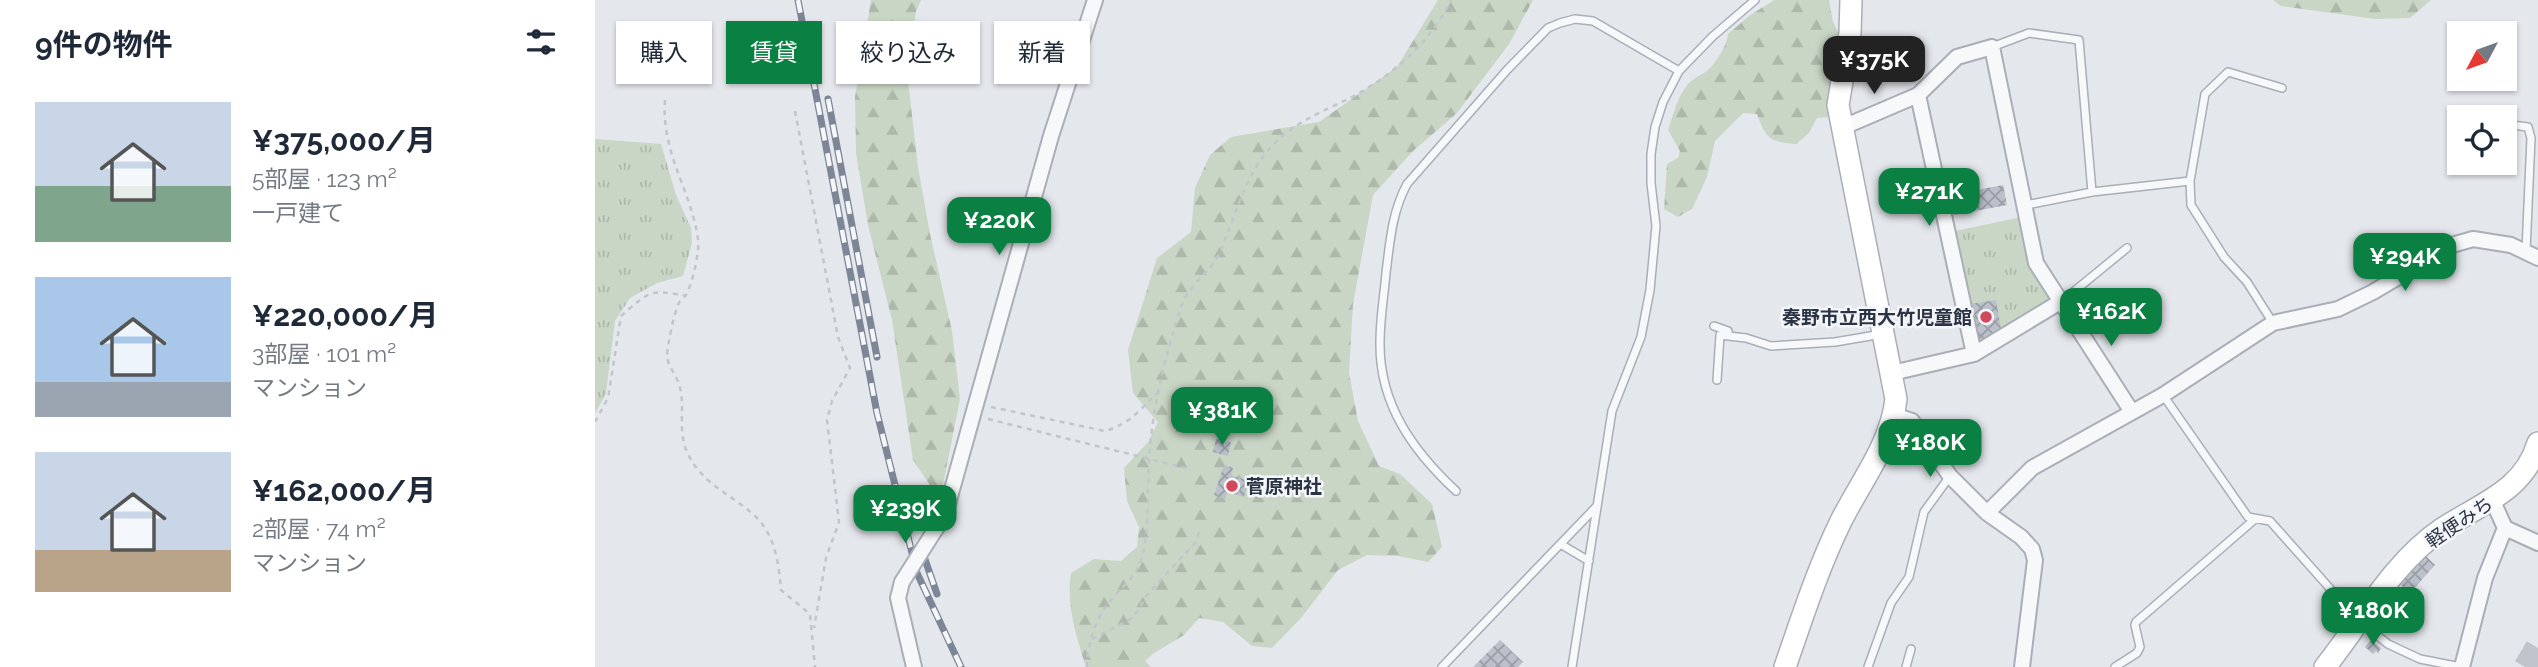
<!DOCTYPE html>
<html lang="ja">
<head>
<meta charset="utf-8">
<style>
  body { margin:0; font-family:Raleway,"Noto Sans JP",sans-serif; background:#f2f2f3; color:#1f2937; height:100vh; display:flex; flex-direction:column; font-size:26px; white-space:nowrap }
  * { box-sizing:border-box; margin:0 }
  p { font-size:23px; color:#747a83 }
  .icon { flex:none; width:38px; height:38px; fill:none; stroke:currentColor; stroke-width:2; stroke-linecap:round; stroke-linejoin:round }
  .map { position:relative; flex:1; overflow:hidden }
  .drawer { display:flex; flex-direction:column; background:#fff; width:595px }
  .drawer>* { flex:none }
  .hud { position:absolute; left:21px; top:21px; width:665px; height:63px; display:flex; gap:14px }
  .needle { width:46px; rotate:229deg }
  .buttons { position:absolute; left:1852px; top:21px; display:grid; gap:14px }
  .buttons a { display:grid; place-items:center; width:70px; height:70px; border-radius:0px; background:#fff; box-shadow:0 2px 5px #0004; font-size:35px }
  .price { position:absolute; translate:-50% -60px; padding:0 16px; border-radius:14px; background:#0b8043; color:#fff; font-size:23px; line-height:46px; filter:drop-shadow(0 2px 4px #0008) }
  .price::after { content:''; position:absolute; left:50%; top:42px; width:21px; height:16px; margin-left:-10px; background:inherit; clip-path:polygon(0 0,100% 0,50% 100%) }
  .price.active { background:#222; color:#fff }
  ul { padding:0; list-style:none }
  li { display:flex; align-items:center; gap:21px; height:175px; padding:0 35px }
  li span { display:grid; place-items:center; flex:none; width:196px; height:140px; border-radius:0px; color:#555 }
  li>.icon { margin-inline-start:auto }
  span .icon { width:84px; height:84px; fill:#fffc; stroke-width:1 }
  li b { font-size:30px }
  h2 { display:flex; justify-content:space-between; align-items:center; height:84px; padding:0 35px; font-size:30px }
  .tag { padding:0 24px; border-radius:0px; background:#fff; box-shadow:0 2px 5px #0004; font-size:24px; line-height:63px }
  .tag.active { background:#0b8043; color:#fff }
  main { display:flex; flex:1; min-height:0 }
  .map>svg:first-child { display:block }
  .forest { fill:url(#forest-firs) }
  .park { fill:url(#park-tufts) }
  .building { fill:url(#building-cross-hatch) }
  .lines { fill:none; stroke-linecap:round; stroke-linejoin:round }
  .primary-tunnel { stroke:#bfc3cb; stroke-width:23; stroke-dasharray:23 11; stroke-linecap:butt }
  .lane-casing { stroke:#a9aeb7; stroke-width:10 }
  .street-casing { stroke:#a9aeb7; stroke-width:18 }
  .secondary-casing { stroke:#a9aeb7; stroke-width:24 }
  .path { stroke:#c2c5cb; stroke-width:2.5; stroke-dasharray:5 5; stroke-linecap:butt }
  .lane { stroke:#f7f8fa; stroke-width:7 }
  .street { stroke:#f7f8fa; stroke-width:14 }
  .secondary { stroke:#fff; stroke-width:21 }
  .rail-casing { stroke:#7d8696; stroke-width:7 }
  .rail { stroke:#f4f6f9; stroke-width:4.5; stroke-dasharray:13; stroke-linecap:butt }
  .street-bridge-casing { stroke:#a9aeb7; stroke-width:18; stroke-linecap:butt }
  .street-bridge { stroke:#f7f8fa; stroke-width:14 }
  .poi-dot { fill:#d1495b; stroke:#f4f6f9; stroke-width:2.5 }
  .labels { text-anchor:middle; stroke-width:5; stroke-linejoin:round; paint-order:stroke }
  .poi-label { font-size:19px; font-weight:bold; fill:#2b3445; stroke:#f4f6f9; text-anchor:end }
  .street-label { font-size:19px; fill:#2b3445; stroke:#f4f6f9 }
</style>
</head>
<body>
<main>
<section class="drawer">
<h2>9件の物件<svg class="icon" aria-label="filters" viewBox="0 0 24 24"><path d="M4 7h16M4 17h16"/><circle cx="9" cy="7" r="2"/><circle cx="15" cy="17" r="2"/></svg></h2>
<ul>
<li><span style="background:linear-gradient(#c9d6e8 60%,#7fa58c 0)"><svg class="icon" aria-label="home" viewBox="0 0 24 24"><path d="M3 11l9-7 9 7M6 9v11h12V9"/></svg></span><div><b>¥375,000/月</b><p>5部屋 · 123 m²</p><p>一戸建て</p></div></li>
<li><span style="background:linear-gradient(#a9c7e8 75%,#9aa5b1 0)"><svg class="icon" aria-label="home" viewBox="0 0 24 24"><path d="M3 11l9-7 9 7M6 9v11h12V9"/></svg></span><div><b>¥220,000/月</b><p>3部屋 · 101 m²</p><p>マンション</p></div></li>
<li><span style="background:linear-gradient(#c9d6e8 70%,#b9a48a 0)"><svg class="icon" aria-label="home" viewBox="0 0 24 24"><path d="M3 11l9-7 9 7M6 9v11h12V9"/></svg></span><div><b>¥162,000/月</b><p>2部屋 · 74 m²</p><p>マンション</p></div></li>
</ul>
</section>
<div class="map">
<svg width="1943" height="667" viewBox="0 0 1943 667">
  <defs>
    <pattern id="forest-firs" width="22" height="20" patternUnits="userSpaceOnUse" patternTransform="scale(1.75)"><rect width="22" height="20" fill="#c9d6c5"/><path d="M5 1l3.5 6h-7zM16 11l3.5 6h-7z" fill="#adb8ab"/></pattern>
    <pattern id="park-tufts" width="24" height="20" patternUnits="userSpaceOnUse" patternTransform="scale(1.75)"><rect width="24" height="20" fill="#c9d6c5"/><path d="M3 7l-1-3M5 7V3M7 7l1-3M15 17l-1-3M17 17v-4M19 17l1-3" fill="none" stroke="#adb8ab"/></pattern>
    <pattern id="building-cross-hatch" width="8" height="8" patternUnits="userSpaceOnUse" patternTransform="scale(1.75)"><rect width="8" height="8" fill="#bbc0ca"/><path d="M0 0l8 8M0 8l8-8" fill="none" stroke="#989da6"/></pattern>
  </defs>
  <rect width="100%" height="100%" fill="#e4e7ec"/>
  <!-- forest -->
  <path class="forest" d="M276 0H326L321 11 312 72 323 167 335 234 357 331 365 399 345 500 318 460 297 320 273 225 261 153 260 97Z
    M843 0H938L914 44 862 113 817 152 778 195 758 304 754 373 763 421 784 466 805 474 837 504 847 547 833 562 803 556 772 555 743 570 706 618 677 648 657 646 628 622 604 618 589 635 559 653 550 661 556 667H491C481 635 471 606 476 573L499 559 526 561 542 547 544 527 532 501 529 468 553 442 563 422 538 393 533 350 562 258 596 232 600 188 615 155 636 137 724 122 802 67Z
    M1179 0H1234L1238 22 1246 38 1241 107 1233 117 1222 118 1214 133 1201 144C1175 142 1171 139 1162 114L1148 113 1120 141 1112 177 1097 209 1083 217 1069 209 1072 164 1083 158 1085 151 1073 130C1078 116 1081 101 1090 88 1097 77 1109 75 1115 68 1123 59 1132 45 1133 34L1154 16Z
    M1678 0H1836L1815 18 1780 19 1686 6Z"/>
  <!-- park -->
  <path class="park" d="M0 139 66 144 81 195 96 228 97 243 88 276 62 283 35 298 20 321 11 393 0 414Z
    M1427 217 1455 296 1454 303 1388 345 1381 341 1360 231Z"/>
  <!-- building -->
  <path class="building" d="M1408 185 1412 205 1359 215 1355 195Z
    M1401 300 1406 329 1401 330 1402 335 1382 340 1375 304Z
    M621 439 636 442 633 456 618 452Z
    M629 465 638 468 636 475 654 481 649 497 632 492 630 499 619 495Z
    M1831 556 1840 565 1815 593 1805 584Z
    M905 640 928 662 923 667H878Z
    M1776 640 1786 648 1783 653 1781 651 1778 654 1770 647Z"/>
  <g class="lines">
    <!-- primary-tunnel -->
    <path class="primary-tunnel" d="M1930 667 1943 645"/>
    <!-- lane casing -->
    <g class="lane-casing">
      <path id="lane" d="M1397 47 1434 33 1484 40 1497 192
        M1857 114 1883 113 1902 117
        M1909 124 1933 127 1936 138 1931 251
        M1431 205 1497 192 1595 181
        M1466 302 1532 248
        M1678 323 1652 282 1629 257 1596 205 1595 181 1610 94 1633 72 1687 88
        M1119 326 1133 331V336
        M1122 380 1125 335 1151 338 1176 346 1240 342 1287 334
        M1568 395 1653 517 1675 521 1763 620 1793 644 1825 659 1866 667
        M861 491C818 451 784 404 785 342 785 319 789 296 791 273 795 241 797 212 812 184L912 70 953 28 965 23 980 19 998 21 1084 71
        M967 545 994 561
        M847 667 1001 507
        M977 667 1017 411 1046 337 1055 290 1061 226 1056 183V154L1060 127 1068 102 1084 71 1117 37 1160 0
        M1273 667 1296 603 1314 577 1329 512 1355 476
        M1311 667 1316 649
        M1520 667 1542 653 1545 647 1540 625 1541 622 1660 519"/>
    </g>
    <!-- street casing -->
    <g class="street-casing">
      <path id="street" d="M1323 95 1379 354
        M1246 128 1323 95 1362 57 1397 47 1441 263 1537 412
        M1297 373 1379 354 1465 302
        M1299 415 1317 421 1355 476 1392 513 1426 537 1437 549 1440 560 1427 667
        M1897 499 1910 528 1943 543
        M1392 513 1437 468 1568 395 1678 323 1743 309 1778 292 1857 245 1878 239 1916 245 1943 258
        M342 527 351 511 456 136 500 0
        M307 582 303 598 319 667
        M1867 667 1890 578 1910 528"/>
    </g>
    <!-- secondary casing -->
    <g class="secondary-casing">
      <path id="secondary" d="M1190 667C1207 618 1223 568 1246 521 1266 481 1296 444 1301 399L1243 105 1255 33 1256 0
        M1730 667C1767 621 1797 563 1847 529 1885 504 1929 491 1943 443"/>
    </g>
    <!-- path -->
    <path class="path" d="M70 100C66 153 96 190 103 239 105 251 97 285 91 295 89 298 85 300 84 303 79 312 73 344 72 355 72 365 81 375 84 384 91 405 82 430 92 452 107 485 137 494 161 517 180 535 184 565 186 590L215 614 220 667
      M200 111 243 337 255 368 237 401 232 420 244 522 231 558 219 628
      M396 407 510 431C535 424 547 408 564 391
      M393 419 591 468
      M0 422 13 398 26 316C53 293 54 288 91 296
      M497 639 534 620 543 611 551 596 600 543 605 530
      M492 667C492 643 501 617 517 599 529 584 542 577 547 557 555 528 552 493 554 462 556 419 566 374 578 333 581 322 585 308 590 298 599 281 618 269 625 252 641 215 650 173 679 144 700 122 729 111 755 98 797 76 835 43 856 0"/>
    <!-- lane -->
    <use href="#lane" class="lane"/>
    <!-- street -->
    <use href="#street" class="street"/>
    <!-- secondary -->
    <use href="#secondary" class="secondary"/>
    <!-- rail casing -->
    <g class="rail-casing">
      <path id="rail" d="M203 0 282 413 322 573 366 667
        M233 99 282 357
        M326 548 342 594"/>
    </g>
    <!-- rail -->
    <use href="#rail" class="rail"/>
    <!-- street-bridge casing -->
    <g class="street-bridge-casing">
      <path id="street-bridge" d="M307 582 342 527"/>
    </g>
    <!-- street-bridge -->
    <use href="#street-bridge" class="street-bridge"/>
  </g>
  <!-- markers -->
  <g class="poi-dot">
    <circle cx="1391" cy="317" r="7"/>
    <circle cx="637" cy="486" r="7"/>
  </g>
  <g class="labels">
    <!-- poi labels -->
    <g class="poi-label">
      <text x="1377" y="324">秦野市立西大竹児童館</text>
      <text x="651" y="493" text-anchor="start">菅原神社</text>
    </g>
    <!-- street labels -->
    <g class="street-label">
      <text transform="translate(1864 522) rotate(-34)" y="7">軽便みち</text>
    </g>
  </g>
</svg>
<div class="buttons">
<a><svg class="needle" viewBox="-14 -14 28 28"><path d="M0-13l5 13h-10z" fill="#e53935"/><path d="M0 13l5-13h-10z" fill="#747a83"/></svg></a>
<a><svg class="icon" aria-label="locate" viewBox="0 0 24 24"><circle cx="12" cy="12" r="6"/><path d="M12 2v4M12 18v4M2 12h4M18 12h4"/></svg></a>
</div>
<b class="price active" style="left:1279px;top:96px">¥375K</b>
<b class="price" style="left:1334px;top:228px">¥271K</b>
<b class="price" style="left:404px;top:257px">¥220K</b>
<b class="price" style="left:1810px;top:293px">¥294K</b>
<b class="price" style="left:1516px;top:348px">¥162K</b>
<b class="price" style="left:627px;top:447px">¥381K</b>
<b class="price" style="left:1335px;top:479px">¥180K</b>
<b class="price" style="left:310px;top:545px">¥239K</b>
<b class="price" style="left:1778px;top:647px">¥180K</b>
<div class="hud">
<a class="tag">購入</a>
<a class="tag active">賃貸</a>
<a class="tag">絞り込み</a>
<a class="tag">新着</a>
</div>
</div>
</main>
</body>
</html>
